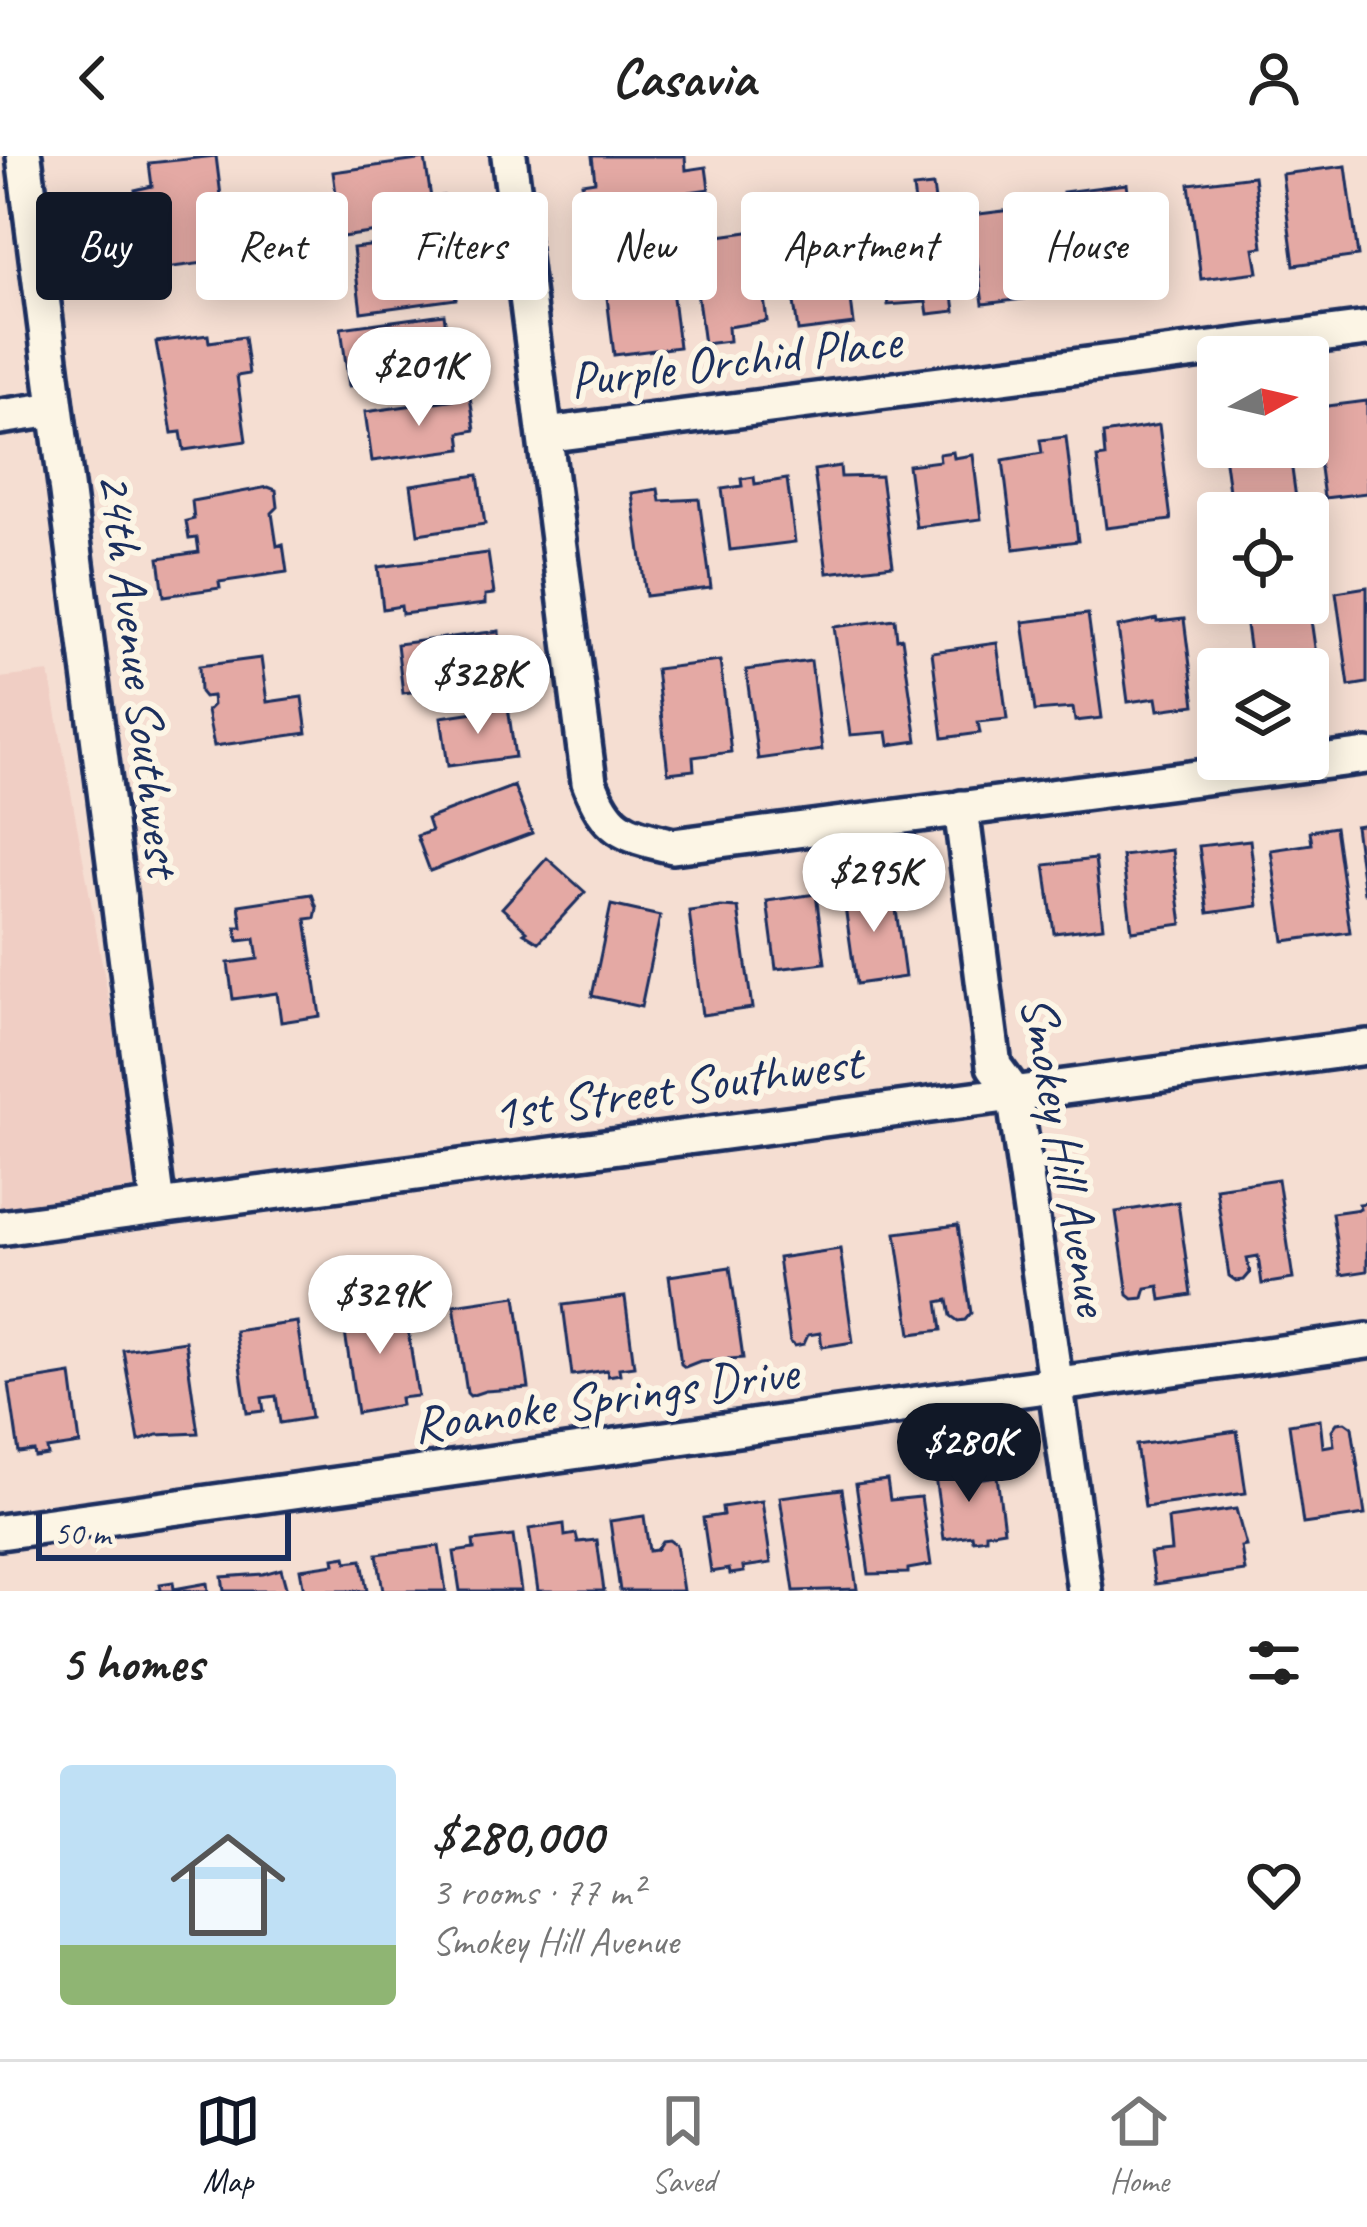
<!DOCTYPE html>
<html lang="en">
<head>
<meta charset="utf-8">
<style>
  body { margin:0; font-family:Caveat,sans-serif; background:#f2f2f2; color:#222; height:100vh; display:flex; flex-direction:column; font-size:45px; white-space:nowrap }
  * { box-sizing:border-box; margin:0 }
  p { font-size:39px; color:#767676 }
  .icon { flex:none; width:66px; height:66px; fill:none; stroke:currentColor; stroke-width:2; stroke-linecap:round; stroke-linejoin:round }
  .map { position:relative; height:1435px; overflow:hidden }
  .side { display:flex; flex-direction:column; background:#fff; flex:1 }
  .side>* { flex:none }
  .banner { position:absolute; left:36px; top:36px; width:1296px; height:108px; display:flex; gap:24px }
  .needle { width:78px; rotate:82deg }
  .fabs { position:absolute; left:1197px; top:180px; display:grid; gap:24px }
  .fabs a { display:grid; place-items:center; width:132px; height:132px; border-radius:12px; background:#fff; box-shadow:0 6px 30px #0003; font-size:60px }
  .scale { position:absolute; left:36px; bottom:30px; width:255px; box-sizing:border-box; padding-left:12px; border:6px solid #1b2f5e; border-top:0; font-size:33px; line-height:42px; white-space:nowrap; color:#1b2f5e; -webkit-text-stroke:9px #fcf5e5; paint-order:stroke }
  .price { position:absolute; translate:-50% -102px; padding:0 27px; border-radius:42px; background:#fff; color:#222; font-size:39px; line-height:78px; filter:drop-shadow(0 3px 6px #0008) }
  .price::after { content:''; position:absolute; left:50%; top:72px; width:36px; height:27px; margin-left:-18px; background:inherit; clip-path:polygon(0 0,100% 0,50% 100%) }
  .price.on { background:#111827; color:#fff }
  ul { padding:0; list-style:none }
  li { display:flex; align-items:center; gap:36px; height:300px; padding:0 60px }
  li span { display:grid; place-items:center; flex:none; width:336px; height:240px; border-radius:12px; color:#555 }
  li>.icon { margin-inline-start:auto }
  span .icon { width:144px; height:144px; fill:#fffc; stroke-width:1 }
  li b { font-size:51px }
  h2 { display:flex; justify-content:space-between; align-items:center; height:144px; padding:0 60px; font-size:51px }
  .chip { padding:0 42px; border-radius:12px; background:#fff; box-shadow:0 6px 30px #0003; font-size:42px; line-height:108px }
  .chip.on { background:#111827; color:#fff }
  header { display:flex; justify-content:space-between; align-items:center; height:156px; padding:0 60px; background:#fff; font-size:54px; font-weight:600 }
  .tabs { display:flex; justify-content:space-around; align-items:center; height:168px; border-top:3px solid #e0e0e0; background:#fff; font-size:33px; color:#767676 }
  .tabs a { display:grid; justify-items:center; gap:6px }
  .tabs .on { color:#111827 }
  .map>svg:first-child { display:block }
  .built { fill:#f0cec4 }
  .building { fill:#e4a9a4; stroke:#1b2f5e; stroke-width:3 }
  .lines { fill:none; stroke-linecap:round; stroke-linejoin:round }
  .minor-casing { stroke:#1b2f5e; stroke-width:42 }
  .minor { stroke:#fcf5e5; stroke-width:33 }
  .labels { text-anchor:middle; stroke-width:12; stroke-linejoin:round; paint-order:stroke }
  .street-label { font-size:51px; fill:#1b2f5e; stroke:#fcf5e5 }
</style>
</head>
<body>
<header><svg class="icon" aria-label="back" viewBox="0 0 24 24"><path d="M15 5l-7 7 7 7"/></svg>Casavia<svg class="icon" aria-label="person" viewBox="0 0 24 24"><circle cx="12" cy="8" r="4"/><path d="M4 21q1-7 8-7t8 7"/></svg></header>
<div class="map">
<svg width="1367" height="1435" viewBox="0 0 1367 1435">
  <rect width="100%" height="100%" fill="#f5ded2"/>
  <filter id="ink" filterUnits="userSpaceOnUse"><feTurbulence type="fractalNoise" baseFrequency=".00833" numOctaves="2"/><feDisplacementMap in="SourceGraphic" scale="24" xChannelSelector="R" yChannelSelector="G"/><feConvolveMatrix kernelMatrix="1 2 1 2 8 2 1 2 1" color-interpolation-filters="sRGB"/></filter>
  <g filter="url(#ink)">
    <!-- built -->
    <path class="built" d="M49 516 119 900 137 1035 0 1054V522Z"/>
    <!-- building -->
    <path class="building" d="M216 0 229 104 164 112 165 118 114 125 109 82 143 78 135 34 152 30 149 7Z
      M592 0H685L686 14 706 11 709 33 689 36 690 41 585 54 582 27 595 25Z
      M425 3 431 42 443 40 447 66 342 81 333 16Z
      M1346 10 1358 100 1294 109 1282 18Z
      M1254 20 1263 91 1254 92 1258 116 1201 123 1189 28Z
      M1127 28 1140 132 1115 135 1113 123 1103 121 1074 125 1063 36Z
      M933 30 936 52H942L955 155 928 158 926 146 888 149 876 60 916 55 913 32Z
      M1036 51 1048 140 983 148 971 59Z
      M846 53 860 142 851 144 854 168 798 175 785 80 823 75 821 56Z
      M755 75 767 165 728 171 729 185 704 188 690 84Z
      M424 83 425 90 448 87 456 143 361 156 353 92Z
      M668 100 679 191 614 199 603 108Z
      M444 158 448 188 451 196 463 194 467 221 362 235V229L349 230 341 172Z
      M208 179 209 186 244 181 249 218 237 220 246 285 184 294 181 276 172 277 156 186Z
      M470 241 475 274 460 277 462 293 372 305 365 256Z
      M1367 245V337L1324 342 1312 252Z
      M1159 269 1171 364 1106 372 1097 302 1105 301 1103 278Z
      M1066 281 1078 385 1014 393 1003 304 1042 297 1040 284Z
      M1223 291H1289L1298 357H1232Z
      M953 296 954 302 973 299 981 363 916 371 908 309 940 305 939 298Z
      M840 310 841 321 881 320 893 409 827 417 814 314Z
      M478 319 485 368 418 378 411 329Z
      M754 321 755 328 787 323 795 386 730 394 722 333 742 330 741 323Z
      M268 331 276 334 278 351 272 357 277 390 283 388 287 416 219 426 220 432 164 440 159 402 199 396 197 382 189 383 186 365 194 363 192 345Z
      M658 333 660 345 699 343 711 432 646 440 632 337Z
      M488 397 494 438 485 439V448L402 458 401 450 383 453 378 411Z
      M1367 431V527L1349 530 1336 436Z
      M1308 443 1319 519 1308 521V513H1252L1243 447H1308Z
      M1088 458 1102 562 1075 565 1073 552 1035 555 1023 466Z
      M895 463 897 483 902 482 917 585 889 589 887 576 850 579 834 471Z
      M1157 463V466L1184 463 1195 549 1158 554 1156 542 1128 546 1118 471Z
      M499 475 502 524 403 537 397 488Z
      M997 487 1007 563 978 566 980 577 943 582 932 496Z
      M261 502 267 546 302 541 307 577 214 590 207 555 213 549 212 540 204 541 200 536 199 510Z
      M720 505 731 596 693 601 694 614 668 617 656 513Z
      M811 505 822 594 758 603 746 514Z
      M508 551 515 601 448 610 441 561Z
      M514 630 532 677 430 715 417 680 431 675 427 663Z
      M1367 668V737H1364L1355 670Z
      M1335 671 1350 776 1284 785 1271 694 1312 688 1310 675Z
      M1250 684 1258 750 1208 757 1199 690Z
      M1172 694 1182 768 1132 775 1122 700Z
      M547 702 585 736 539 786 524 777 527 775 502 752Z
      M1095 703 1103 771 1054 777 1045 709Z
      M893 731 905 821 856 828 843 736Z
      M312 738 317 752 315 762 306 763 320 860 281 866 277 837 233 843 228 807 258 803 255 783 238 785 236 771H242L239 749Z
      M816 738 825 807 776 813 767 745Z
      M611 749 660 760 641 851 592 840Z
      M721 751 738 752 752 852 702 859 689 755Z
      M1278 1023 1293 1123 1262 1128 1258 1100 1247 1102 1250 1117 1244 1124 1236 1125 1229 1120 1216 1032Z
      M1178 1046 1191 1139 1161 1144 1159 1130 1146 1132 1143 1142 1133 1143 1128 1139 1116 1056Z
      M1367 1047V1115L1341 1119 1332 1057 1360 1053 1359 1048Z
      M958 1069 971 1157 965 1164 958 1165 951 1160 948 1144 938 1146 942 1174 911 1178 896 1077Z
      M840 1093 853 1186 822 1191 820 1177 808 1179 804 1188 795 1190 790 1186 778 1102Z
      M730 1111 743 1202 700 1205 685 1211 681 1208 669 1120Z
      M516 1140 529 1232 485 1235 470 1240 467 1237 454 1149Z
      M625 1141 634 1210 619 1212 620 1218 608 1220 607 1214 572 1219 563 1149Z
      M404 1148 418 1240 400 1242 401 1249 357 1257 342 1156Z
      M297 1166 311 1262 280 1267 276 1240 262 1242 264 1255 247 1257 235 1175Z
      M185 1185 198 1277 157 1279 139 1285 123 1194Z
      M71 1218 80 1288 47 1293 48 1299 35 1301 34 1295 19 1297 9 1228Z
      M1320 1263 1323 1291 1334 1289 1332 1274 1337 1267 1345 1266 1352 1271 1365 1359 1303 1368 1289 1268Z
      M1237 1275 1246 1337 1145 1351 1136 1289Z
      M975 1315 976 1323 997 1320 1004 1374 986 1377V1382L973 1384 972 1379 944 1383 935 1321Z
      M887 1324 890 1344 921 1341 931 1409 908 1413V1417L869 1418 856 1328Z
      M842 1333 857 1433 794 1435 780 1341Z
      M762 1345 771 1407 743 1411 744 1416 730 1418 729 1413 711 1416 703 1362 723 1359 722 1351Z
      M1236 1353 1246 1390 1241 1391 1245 1415 1155 1428 1150 1397 1171 1395 1168 1363Z
      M644 1360 649 1395 656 1394 662 1385 669 1384 676 1389 683 1435H620L610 1365Z
      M564 1368 565 1380 576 1378 578 1386 597 1384 604 1435H538L529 1373Z
      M513 1380 521 1435H460L454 1396 474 1393 473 1385Z
      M439 1390 446 1435H383L377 1398Z
      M346 1400 347 1406 362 1404 367 1435H304L300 1413 335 1408 334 1402Z
      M281 1413 287 1435H224L222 1421 263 1418Z
      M173 1426 174 1433 207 1427 208 1435H156L161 1434 160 1428Z"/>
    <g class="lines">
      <!-- minor casing -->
      <g class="minor-casing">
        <path id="minor" d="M24 0 158 1050
          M509 0 589 626C608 676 624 678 673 690L1367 600
          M0 261 55 253
          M545 279 1367 173
          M961 652 994 910 1014 937 1085 1435
          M0 1072 1367 891
          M0 1376 1367 1185"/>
      </g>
      <!-- minor -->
      <use href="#minor" class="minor"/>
    </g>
  </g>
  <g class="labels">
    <!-- street labels -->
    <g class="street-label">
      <text transform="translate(735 203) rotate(-7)" y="18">Purple Orchid Place</text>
      <text transform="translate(141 518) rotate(83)" y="18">24th Avenue Southwest</text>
      <text transform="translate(677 930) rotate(-8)" y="18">1st Street Southwest</text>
      <text transform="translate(1067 999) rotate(80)" y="18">Smokey Hill Avenue</text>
      <text transform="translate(605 1241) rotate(-8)" y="18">Roanoke Springs Drive</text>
    </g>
  </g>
</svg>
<div class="fabs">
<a><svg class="needle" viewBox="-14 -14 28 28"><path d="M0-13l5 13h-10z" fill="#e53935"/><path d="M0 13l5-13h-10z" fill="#767676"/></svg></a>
<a><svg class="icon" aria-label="locate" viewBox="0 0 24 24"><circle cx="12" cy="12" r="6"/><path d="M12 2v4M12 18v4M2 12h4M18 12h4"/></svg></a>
<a><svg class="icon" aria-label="layers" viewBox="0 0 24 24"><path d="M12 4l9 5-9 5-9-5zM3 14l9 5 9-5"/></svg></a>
</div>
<div class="scale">50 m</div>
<b class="price" style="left:419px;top:273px">$201K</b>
<b class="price" style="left:478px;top:581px">$328K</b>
<b class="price" style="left:874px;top:779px">$295K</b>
<b class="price" style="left:380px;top:1201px">$329K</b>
<b class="price on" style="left:969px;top:1349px">$280K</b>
<div class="banner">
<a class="chip on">Buy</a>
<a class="chip">Rent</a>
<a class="chip">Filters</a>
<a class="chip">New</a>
<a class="chip">Apartment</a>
<a class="chip">House</a>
</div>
</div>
<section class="side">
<h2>5 homes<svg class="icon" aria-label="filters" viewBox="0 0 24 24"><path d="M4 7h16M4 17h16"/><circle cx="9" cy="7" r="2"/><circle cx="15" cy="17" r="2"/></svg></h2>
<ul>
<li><span style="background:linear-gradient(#bfe0f5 75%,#8fb573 0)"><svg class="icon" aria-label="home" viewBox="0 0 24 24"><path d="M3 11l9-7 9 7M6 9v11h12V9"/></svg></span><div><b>$280,000</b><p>3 rooms · 77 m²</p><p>Smokey Hill Avenue</p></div><svg class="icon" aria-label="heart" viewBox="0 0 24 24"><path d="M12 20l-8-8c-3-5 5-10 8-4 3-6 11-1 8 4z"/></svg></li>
</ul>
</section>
<nav class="tabs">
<a class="on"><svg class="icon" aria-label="map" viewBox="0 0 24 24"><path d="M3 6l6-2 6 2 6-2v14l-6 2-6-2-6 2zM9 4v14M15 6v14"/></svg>Map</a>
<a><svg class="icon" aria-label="saved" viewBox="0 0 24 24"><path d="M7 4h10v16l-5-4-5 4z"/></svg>Saved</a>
<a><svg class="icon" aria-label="home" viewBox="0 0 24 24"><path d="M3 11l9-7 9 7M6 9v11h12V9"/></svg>Home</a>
</nav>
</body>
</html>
